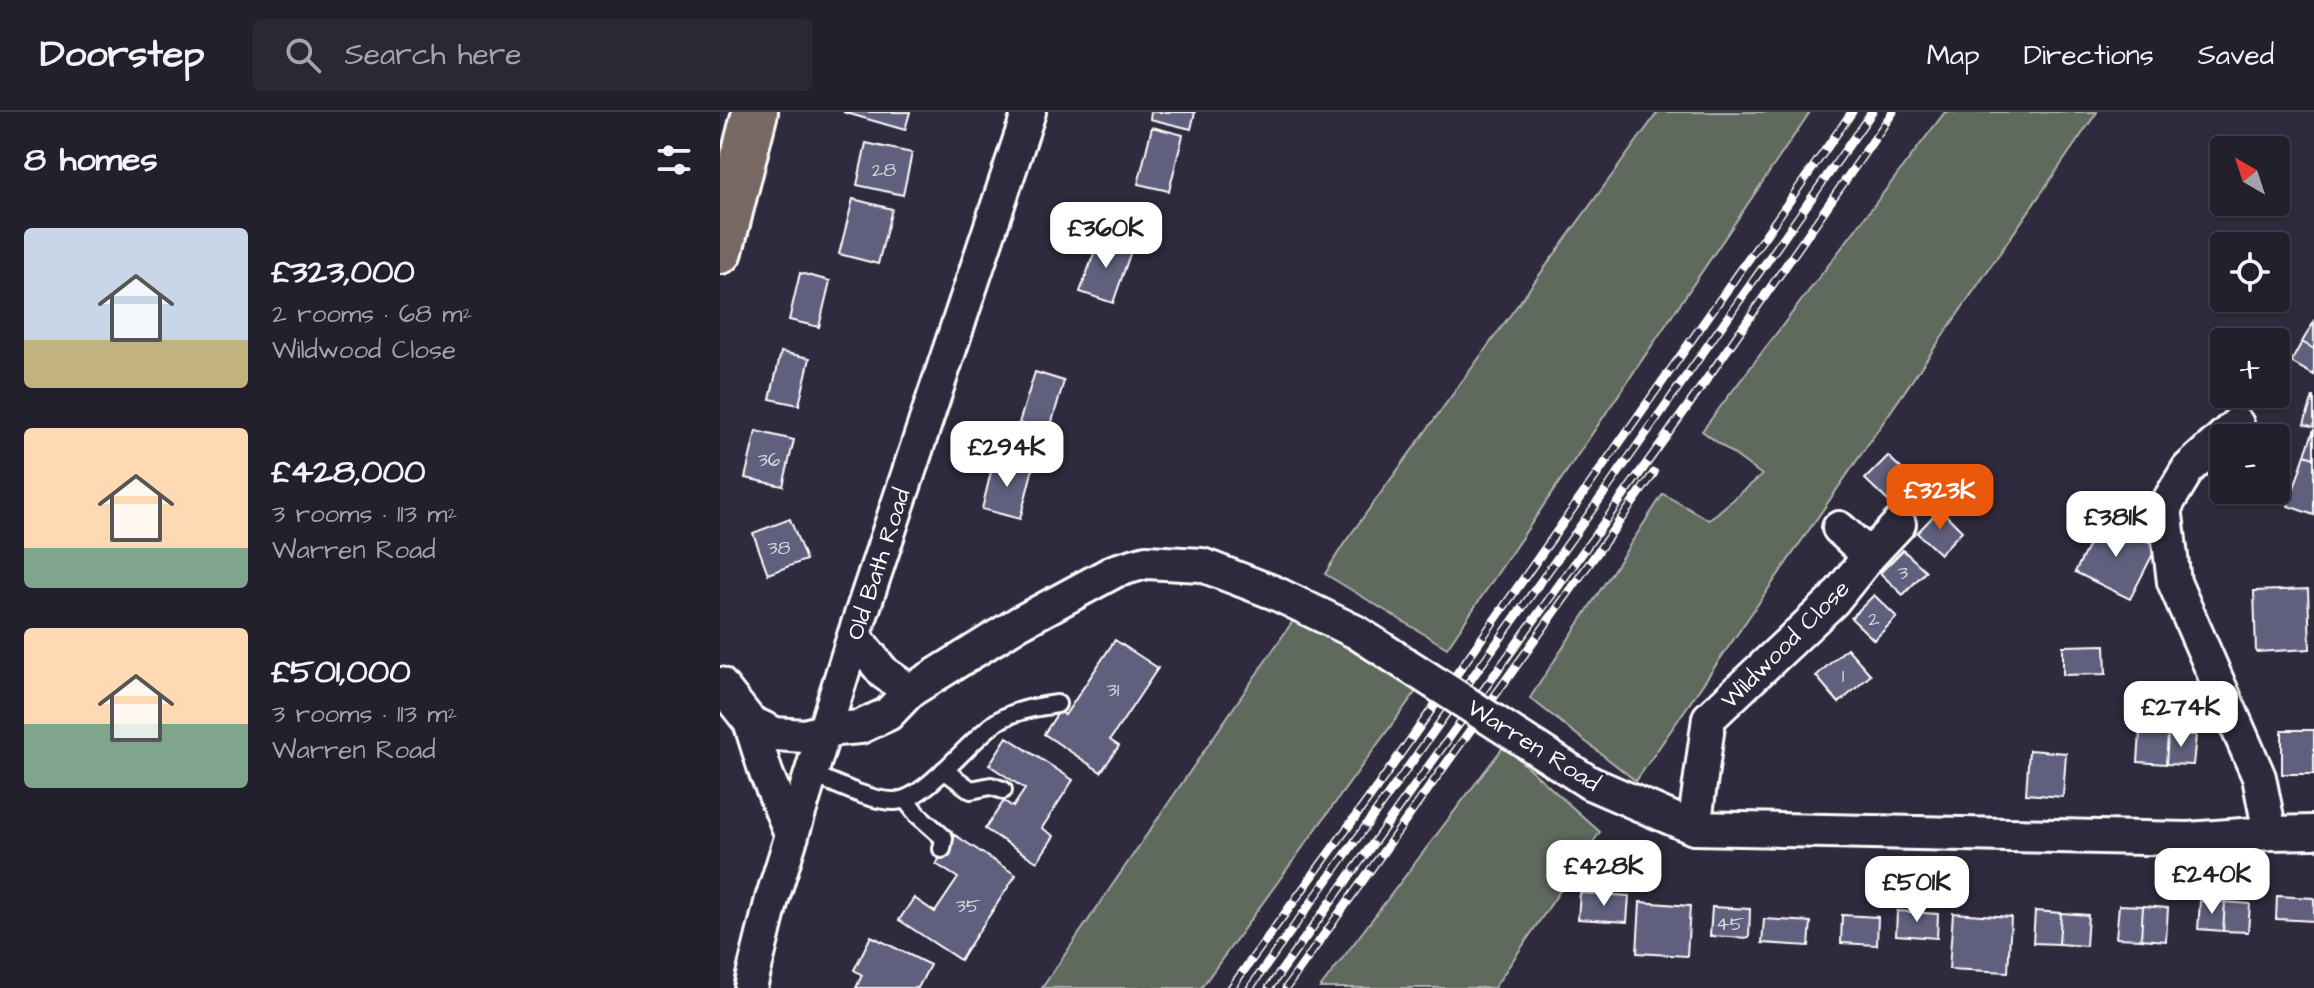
<!DOCTYPE html>
<html lang="en">
<head>
<meta charset="utf-8">
<style>
  body { margin:0; font-family:"Architects Daughter",sans-serif; background:#2b2836; color:#f1f3f6; height:100vh; display:flex; flex-direction:column; font-size:30px; white-space:nowrap }
  * { box-sizing:border-box; margin:0 }
  p { font-size:26px; color:#a3a3aa }
  .icon { flex:none; width:44px; height:44px; fill:none; stroke:currentColor; stroke-width:2; stroke-linecap:round; stroke-linejoin:round }
  .map { position:relative; flex:1; overflow:hidden }
  .drawer { display:flex; flex-direction:column; background:#23202e; width:720px }
  .drawer>* { flex:none }
  .needle { width:52px; rotate:321deg }
  .buttons { position:absolute; left:1490px; top:24px; display:grid; gap:16px }
  .buttons a { display:grid; place-items:center; width:80px; height:80px; border-radius:8px; background:#23202e; box-shadow:0 2px 6px #0004,0 0 0 2px #403e4a; font-size:40px }
  .price { position:absolute; translate:-50% -68px; padding:0 18px; border-radius:16px; background:#fff; color:#222; font-size:26px; line-height:52px; filter:drop-shadow(0 2px 4px #0008) }
  .price::after { content:''; position:absolute; left:50%; top:48px; width:24px; height:18px; margin-left:-12px; background:inherit; clip-path:polygon(0 0,100% 0,50% 100%) }
  .price.active { background:#ea580c; color:#fff }
  ul { padding:0; list-style:none }
  li { display:flex; align-items:center; gap:24px; height:200px; padding:0 24px }
  li span { display:grid; place-items:center; flex:none; width:224px; height:160px; border-radius:8px; color:#555 }
  li>.icon { margin-inline-start:auto }
  span .icon { width:96px; height:96px; fill:#fffc; stroke-width:1 }
  li b { font-size:34px }
  h2 { display:flex; justify-content:space-between; align-items:center; height:96px; padding:0 24px; font-size:34px }
  header { display:flex; align-items:center; gap:48px; box-sizing:border-box; height:112px; padding:0 40px; background:#23202e; border-bottom:2px solid #403e4a }
  header strong { font-size:38px }
  nav { display:flex; gap:44px; margin-inline-start:auto; font-size:28px }
  .search { width:560px; height:72px; background:#2b2836; display:flex; align-items:center; gap:20px; box-sizing:border-box; padding:0 28px; border-radius:8px; color:#a3a3aa; font-size:30px }
  main { display:flex; flex:1; min-height:0 }
  .map>svg:first-child { display:block }
  .green { fill:#5f695d; stroke:#afb4ae; stroke-width:2 }
  .building { fill:#61617e; stroke:#fff; stroke-width:2 }
  .lines { fill:none; stroke-linecap:round; stroke-linejoin:round }
  .lane-casing { stroke:#fff; stroke-width:22 }
  .street-casing { stroke:#fff; stroke-width:38 }
  .primary-casing { stroke:#fff; stroke-width:50 }
  .lane { stroke:#2f2a3d; stroke-width:16 }
  .street { stroke:#2f2a3d; stroke-width:32 }
  .primary { stroke:#776864; stroke-width:44 }
  .rail-casing { stroke:#fff; stroke-width:9 }
  .rail { stroke:#2f2a3d; stroke-width:6; stroke-dasharray:18; stroke-linecap:butt }
  .street-bridge-casing { stroke:#fff; stroke-width:38; stroke-linecap:butt }
  .street-bridge { stroke:#2f2a3d; stroke-width:32 }
  .labels { text-anchor:middle; stroke-width:6; stroke-linejoin:round; paint-order:stroke }
  .number-label { font-size:20px; fill:#d8d8df }
  .street-label { font-size:24px; fill:#fff; stroke:#2f2a3d }
</style>
</head>
<body>
<header>
<strong>Doorstep</strong>
<div class="search"><svg class="icon" aria-label="search" viewBox="0 0 24 24"><circle cx="10" cy="10" r="6"/><path d="M15 15l6 6"/></svg>Search here</div>
<nav><a>Map</a><a>Directions</a><a>Saved</a></nav>
</header>
<main>
<section class="drawer">
<h2>8 homes<svg class="icon" aria-label="filters" viewBox="0 0 24 24"><path d="M4 7h16M4 17h16"/><circle cx="9" cy="7" r="2"/><circle cx="15" cy="17" r="2"/></svg></h2>
<ul>
<li><span style="background:linear-gradient(#c9d6e8 70%,#c2b280 0)"><svg class="icon" aria-label="home" viewBox="0 0 24 24"><path d="M3 11l9-7 9 7M6 9v11h12V9"/></svg></span><div><b>£323,000</b><p>2 rooms · 68 m²</p><p>Wildwood Close</p></div></li>
<li><span style="background:linear-gradient(#ffd9b3 75%,#7fa58c 0)"><svg class="icon" aria-label="home" viewBox="0 0 24 24"><path d="M3 11l9-7 9 7M6 9v11h12V9"/></svg></span><div><b>£428,000</b><p>3 rooms · 113 m²</p><p>Warren Road</p></div></li>
<li><span style="background:linear-gradient(#ffd9b3 60%,#7fa58c 0)"><svg class="icon" aria-label="home" viewBox="0 0 24 24"><path d="M3 11l9-7 9 7M6 9v11h12V9"/></svg></span><div><b>£501,000</b><p>3 rooms · 113 m²</p><p>Warren Road</p></div></li>
</ul>
</section>
<div class="map">
<svg width="1594" height="876" viewBox="0 0 1594 876">
  <rect width="100%" height="100%" fill="#2f2a3d"/>
  <filter id="ink" filterUnits="userSpaceOnUse"><feTurbulence type="fractalNoise" baseFrequency=".0125" numOctaves="2"/><feDisplacementMap in="SourceGraphic" scale="16" xChannelSelector="R" yChannelSelector="G"/><feConvolveMatrix kernelMatrix="1 2 1 2 8 2 1 2 1" color-interpolation-filters="sRGB"/></filter>
  <g filter="url(#ink)">
    <!-- green -->
    <path class="green" d="M938 0H1090L727 536 605 462 623 433Z
      M1225 0H1377L916 669 810 586 943 382 989 408 1042 363 982 319Z
      M579 500 699 575 481 876H322Z
      M784 634 880 720 774 876H600Z"/>
    <!-- building -->
    <path class="building" d="M123 0H190L185 18Z
      M431 0H475L471 17 430 7Z
      M432 15 463 23 449 79 418 72Z
      M146 31 192 41 183 83 137 73Z
      M133 87 172 97 158 152 119 142Z
      M380 125 412 136 393 191 360 180Z
      M80 161 110 169 99 215 69 208Z
      M1594 210V237L1582 230Z
      M1582 230 1594 237V263L1571 250Z
      M61 240 90 246 79 293 50 287Z
      M315 260 344 269 329 320 299 311Z
      M1593 285H1594V315L1584 312Z
      M1594 317V346L1585 343Z
      M36 319 74 328 63 374 25 366Z
      M1585 343 1594 346V403L1568 394Z
      M1168 344 1191 366 1168 389 1145 367Z
      M274 347 313 356 300 407 262 397Z
      M1220 397 1242 419 1220 442 1197 421Z
      M70 407 86 448 48 462 33 421Z
      M1382 407 1437 434 1410 487 1355 460Z
      M1183 438 1206 459 1183 483 1160 461Z
      M1588 477 1590 537 1536 540 1534 479Z
      M1154 483 1177 505 1154 528 1131 506Z
      M395 528 438 556 390 628 399 634 381 660 324 622 339 599 345 603Z
      M1385 533 1386 562 1343 563V534Z
      M1127 536 1151 563 1119 591 1096 564Z
      M1562 618H1594V662H1562Z
      M1420 620 1448 622 1446 652 1418 650Z
      M1448 622 1476 623 1473 653 1446 652Z
      M287 625 353 668 322 716 334 724 317 750 265 717 284 689 293 695 305 677 269 653Z
      M1309 638 1346 641 1343 685 1306 682Z
      M235 723 296 763 240 848 179 808 194 786 215 800 238 766 216 752Z
      M860 781 909 784 907 810 858 807Z
      M1557 784 1594 786V809L1556 807Z
      M1480 789 1505 790 1503 819 1478 817Z
      M920 790 970 794 967 844 917 841Z
      M1505 790 1530 792 1528 820 1503 819Z
      M1399 793 1423 794 1421 827 1396 826Z
      M1423 794 1448 796 1446 829 1421 827Z
      M992 795 1030 797 1029 826 990 824Z
      M1177 799 1218 802 1217 826 1176 823Z
      M1315 799 1341 801 1339 832 1313 831Z
      M1233 801 1291 805 1288 860 1229 857Z
      M1341 801 1368 803 1366 834 1339 832Z
      M1122 803 1158 805 1157 833 1121 831Z
      M1044 807 1091 810 1089 834 1042 831Z
      M151 824 210 853 198 876H136L142 863 134 858Z"/>
    <g class="lines">
      <!-- lane casing -->
      <g class="lane-casing">
        <path id="lane" d="M224 658 251 678 271 674 283 678
          M91 662C115 671 149 689 173 689 205 690 248 628 278 609 296 598 316 595 337 592
          M186 688 197 702 224 726 222 737"/>
      </g>
      <!-- street casing -->
      <g class="street-casing">
        <path id="street" d="M1517 312 1468 357 1445 395 1454 470 1539 665 1550 721
          M1119 416 1149 444
          M134 524 164 561 190 579
          M0 572 30 610 55 622 85 624 105 618 140 615 168 602 190 579 299 511 395 459 426 450 482 453 555 481 636 520
          M30 610 46 661 72 724
          M870 671 974 716 1468 727 1550 721 1594 720
          M974 716 989 606 1113 489 1149 444 1179 412
          M30 876 52 787 134 524 309 0"/>
      </g>
      <!-- primary casing -->
      <g class="primary-casing">
        <path id="primary" d="M0 139 35 0"/>
      </g>
      <!-- lane -->
      <use href="#lane" class="lane"/>
      <!-- street -->
      <use href="#street" class="street"/>
      <!-- primary -->
      <use href="#primary" class="primary"/>
      <!-- rail casing -->
      <g class="rail-casing">
        <path id="rail" d="M511 876 660 671 1132 0
          M530 876 882 384 1152 0
          M549 876 968 294 1173 0
          M566 876 934 361"/>
      </g>
      <!-- rail -->
      <use href="#rail" class="rail"/>
      <!-- street-bridge casing -->
      <g class="street-bridge-casing">
        <path id="street-bridge" d="M636 520 870 671"/>
      </g>
      <!-- street-bridge -->
      <use href="#street-bridge" class="street-bridge"/>
    </g>
  </g>
  <g class="labels">
    <!-- number labels -->
    <g class="number-label">
      <text x="164" y="64">28</text>
      <text x="49" y="354">36</text>
      <text x="59" y="442">38</text>
      <text x="1183" y="467">3</text>
      <text x="1154" y="513">2</text>
      <text x="1123" y="570">1</text>
      <text x="393" y="584">31</text>
      <text x="248" y="800">35</text>
      <text x="1010" y="818">45</text>
    </g>
    <!-- street labels -->
    <g class="street-label">
      <text transform="translate(158 452) rotate(-72)" y="8">Old Bath Road</text>
      <text transform="translate(1065 532) rotate(-45)" y="8">Wildwood Close</text>
      <text transform="translate(814 633) rotate(32)" y="8">Warren Road</text>
    </g>
  </g>
</svg>
<div class="buttons">
<a><svg class="needle" viewBox="-14 -14 28 28"><path d="M0-13l5 13h-10z" fill="#e53935"/><path d="M0 13l5-13h-10z" fill="#a3a3aa"/></svg></a>
<a><svg class="icon" aria-label="locate" viewBox="0 0 24 24"><circle cx="12" cy="12" r="6"/><path d="M12 2v4M12 18v4M2 12h4M18 12h4"/></svg></a>
<a>+</a>
<a>−</a>
</div>
<b class="price" style="left:386px;top:158px">£360K</b>
<b class="price" style="left:287px;top:377px">£294K</b>
<b class="price active" style="left:1220px;top:420px">£323K</b>
<b class="price" style="left:1396px;top:447px">£381K</b>
<b class="price" style="left:1461px;top:637px">£274K</b>
<b class="price" style="left:884px;top:796px">£428K</b>
<b class="price" style="left:1492px;top:804px">£240K</b>
<b class="price" style="left:1197px;top:812px">£501K</b>
</div>
</main>
</body>
</html>
